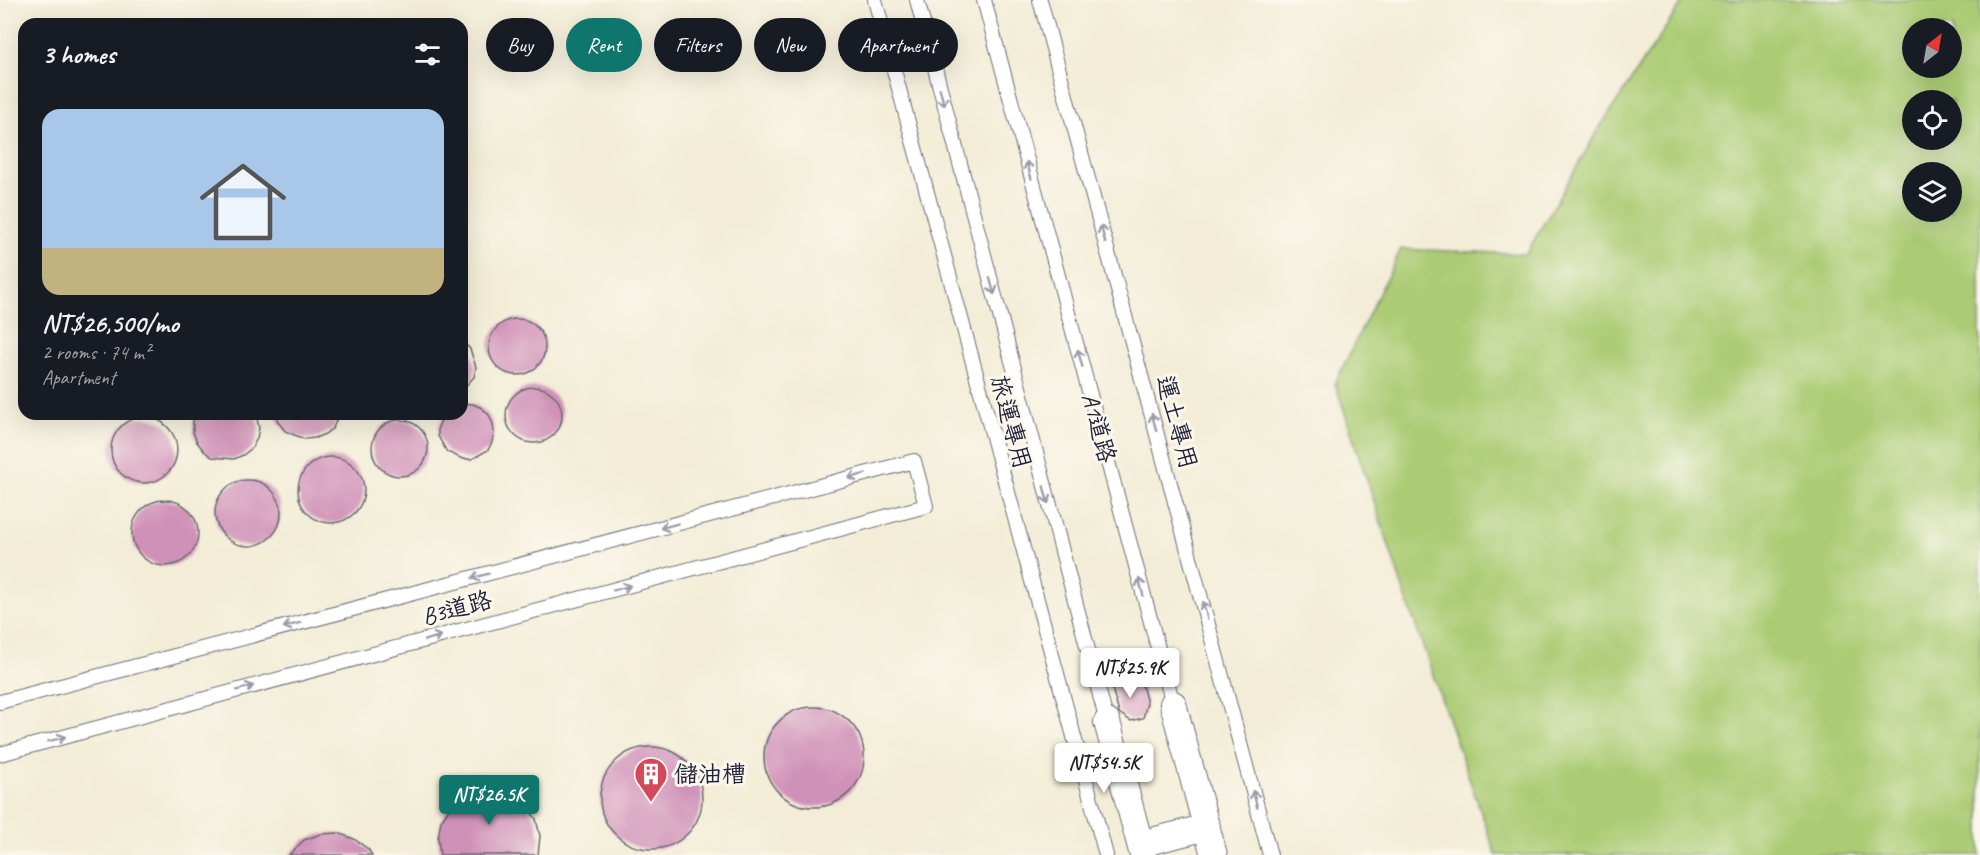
<!DOCTYPE html>
<html lang="en">
<head>
<meta charset="utf-8">
<style>
  body { margin:0; font-family:Caveat,"LXGW WenKai TC",sans-serif; background:#242831; color:#f1f3f6; height:100vh; display:flex; flex-direction:column; font-size:22px; white-space:nowrap }
  * { box-sizing:border-box; margin:0 }
  p { font-size:20px; color:#9ea1a6 }
  .icon { flex:none; width:33px; height:33px; fill:none; stroke:currentColor; stroke-width:2; stroke-linecap:round; stroke-linejoin:round }
  .map { position:relative; flex:1; overflow:hidden }
  .side { position:absolute; left:18px; top:18px; width:450px; height:402px; display:flex; flex-direction:column; background:#171b24; border-radius:18px; box-shadow:0 6px 24px #0002 }
  .side>* { flex:none }
  .banner { position:absolute; left:486px; top:18px; width:570px; height:54px; display:flex; gap:12px }
  .needle { width:39px; rotate:31deg }
  .buttons { position:absolute; left:1902px; top:18px; display:grid; gap:12px }
  .buttons a { display:grid; place-items:center; width:60px; height:60px; border-radius:50%; background:#171b24; box-shadow:0 6px 24px #0002; font-size:30px }
  .price { position:absolute; translate:-50% -51px; padding:0 14px; border-radius:6px; background:#fff; color:#222; font-size:20px; line-height:39px; filter:drop-shadow(0 2px 3px #0008) }
  .price::after { content:''; position:absolute; left:50%; top:36px; width:18px; height:14px; margin-left:-9px; background:inherit; clip-path:polygon(0 0,100% 0,50% 100%) }
  .price.selected { background:#0f766e; color:#fff }
  ul { padding:0; list-style:none }
  li { display:grid; align-content:center; gap:12px; height:318px; padding:0 24px }
  li span { display:grid; place-items:center; height:186px; border-radius:18px; color:#555 }
  li>.icon { margin-inline-start:auto }
  span .icon { width:108px; height:108px; fill:#fffc; stroke-width:1 }
  li b { font-size:26px }
  h2 { display:flex; justify-content:space-between; align-items:center; height:72px; padding:0 24px; font-size:26px }
  .pill { padding:0 21px; border-radius:27px; background:#171b24; box-shadow:0 6px 24px #0002; font-size:21px; line-height:54px }
  .pill.selected { background:#0f766e; color:#fff }
  .map>svg:first-child { display:block }
  .green { fill:#abcc74; stroke:#667758; stroke-width:1.5; fill-rule:evenodd }
  .building { fill:#d091b8 }
  .lines { fill:none; stroke-linecap:round; stroke-linejoin:round }
  .lane-casing { stroke:#6b6972; stroke-width:16 }
  .street-casing { stroke:#6b6972; stroke-width:28 }
  .lane { stroke:#fff; stroke-width:14 }
  .street { stroke:#fff; stroke-width:26 }
  .oneway { stroke:#9c9ca7 }
  .labels { text-anchor:middle; stroke-width:6; stroke-linejoin:round; paint-order:stroke }
  .street-label { font-size:24px; fill:#22223b; stroke:#fbf7ec }
  .poi-label { font-size:24px; fill:#22223b; stroke:#fbf7ec; text-anchor:start }
</style>
</head>
<body>
<div class="map">
<svg width="1980" height="855" viewBox="0 0 1980 855">
  <rect width="100%" height="100%" fill="#fbf7ec"/>
  <filter id="ink" filterUnits="userSpaceOnUse"><feTurbulence type="fractalNoise" baseFrequency=".0167" numOctaves="2"/><feDisplacementMap in="SourceGraphic" scale="12" xChannelSelector="R" yChannelSelector="G"/><feConvolveMatrix kernelMatrix="1 2 1 2 8 2 1 2 1" color-interpolation-filters="sRGB"/></filter>
  <filter id="wash" filterUnits="userSpaceOnUse"><feTurbulence type="fractalNoise" baseFrequency=".008" numOctaves="4" result="noise"/><feDisplacementMap in="SourceGraphic" scale="24" xChannelSelector="R" yChannelSelector="G"/><feGaussianBlur stdDeviation="1.35" result="paint"/><feColorMatrix in="noise" values="0 0 0 0 0 0 0 0 0 0 0 0 0 0 0 0 0 1.4 0 .05"/><feComposite in="paint" operator="in"/></filter>
  <g filter="url(#wash)">
    <rect width="100%" height="100%" fill="#f3edd7"/>
    <!-- green -->
    <path class="green" d="M1684 0H1980V855H1496L1405 595 1335 383 1401 249 1526 254 1600 127ZM1912 28H1952V68H1912ZM1912 100H1952V140H1912ZM1912 172H1952V212H1912Z"/>
    <g id="blocks">
      <!-- building -->
      <path class="building" d="M489 347a28 28 0 1 1 56 0a28 28 0 1 1-56 0Z
        M462 341 470 349 476 367 474 377 462 390Z
        M506 415a28 28 0 1 1 56 0a28 28 0 1 1-56 0Z
        M463 403 473 404 482 408 489 415 493 424 494 433 492 442 488 450 472 459H463L447 452 438 436V427L444 414H462Z
        M195 414H256L259 428 257 438 252 448 243 455 234 459 212 457 204 451 197 442 193 432V422Z
        M275 414H339L333 428 325 434 315 438 304 439 285 431 278 422Z
        M111 450a33 33 0 1 1 66 0a33 33 0 1 1-66 0Z
        M372 448a28 28 0 1 1 56 0a28 28 0 1 1-56 0Z
        M298 490a33 33 0 1 1 66 0a33 33 0 1 1-66 0Z
        M215 513a33 33 0 1 1 66 0a33 33 0 1 1-66 0Z
        M132 533a33 33 0 1 1 66 0a33 33 0 1 1-66 0Z
        M1140 678 1147 703 1143 718 1131 721 1119 713 1111 685Z
        M764 757a50 50 0 1 1 100 0a50 50 0 1 1-100 0Z
        M600 798a51 51 0 1 1 102 0a51 51 0 1 1-102 0Z
        M479 789H496L513 794 526 805 536 819 540 836 538 855H440L438 838 441 821 450 807 463 796Z
        M338 833 354 839 368 849 372 855H289L304 840 321 834Z"/>
    </g>
  </g>
  <g filter="url(#ink)">
    <use href="#blocks" fill-opacity="0" stroke="#6b6972" stroke-width="1.5"/>
    <g class="lines">
      <!-- lane casing -->
      <g class="lane-casing">
        <path id="lane" d="M875 0 1106 855
          M917 0 1107 722
          M984 0 1173 704
          M1040 0 1270 855
          M0 702 914 461 926 506 0 754"/>
      </g>
      <!-- street casing -->
      <g class="street-casing">
        <path id="street" d="M1173 704 1214 855
          M1107 722 1143 855
          M1140 844 1207 827"/>
      </g>
      <!-- lane -->
      <use href="#lane" class="lane"/>
      <!-- street -->
      <use href="#street" class="street"/>
    </g>
    <!-- one-way arrows -->
    <defs><path id="oneway-shaft" d="M-6 0H5M1.5-3L5.5 0L1.5 3" fill="none" stroke-width="1.6" stroke-linecap="round" stroke-linejoin="round" transform="scale(1.5)"/></defs>
    <g class="oneway">
      <use href="#oneway-shaft" transform="translate(942 97) rotate(75)"/>
      <use href="#oneway-shaft" transform="translate(1029 170) rotate(-105)"/>
      <use href="#oneway-shaft" transform="translate(1103 234) rotate(-105)"/>
      <use href="#oneway-shaft" transform="translate(992 286) rotate(75)"/>
      <use href="#oneway-shaft" transform="translate(1080 358) rotate(-105)"/>
      <use href="#oneway-shaft" transform="translate(1154 422) rotate(-105)"/>
      <use href="#oneway-shaft" transform="translate(857 476) rotate(165)"/>
      <use href="#oneway-shaft" transform="translate(1046 495) rotate(75)"/>
      <use href="#oneway-shaft" transform="translate(669 526) rotate(165)"/>
      <use href="#oneway-shaft" transform="translate(480 576) rotate(165)"/>
      <use href="#oneway-shaft" transform="translate(1141 587) rotate(-105)"/>
      <use href="#oneway-shaft" transform="translate(622 588) rotate(-15)"/>
      <use href="#oneway-shaft" transform="translate(1205 610) rotate(-105)"/>
      <use href="#oneway-shaft" transform="translate(292 625) rotate(165)"/>
      <use href="#oneway-shaft" transform="translate(433 638) rotate(-15)"/>
      <use href="#oneway-shaft" transform="translate(245 688) rotate(-15)"/>
      <use href="#oneway-shaft" transform="translate(57 739) rotate(-15)"/>
      <use href="#oneway-shaft" transform="translate(1255 799) rotate(-105)"/>
    </g>
  </g>
  <!-- icons -->
  <defs>
    <g id="building-pin" transform="scale(1.725)"><path d="M0 17L-7.5 6A9.5 9.5 0 1 1 7.5 6Z" fill="#d1495b" stroke="#fbf7ec"/><path d="M-4-6H4V6H1V3H-1V6H-4ZM-2.5-4.3h1.7v1.8h-1.7ZM.8-4.3h1.7v1.8H.8ZM-2.5-1h1.7V.8h-1.7ZM.8-1h1.7V.8H.8Z" fill="#fff"/></g>
  </defs>
  <g fill-rule="evenodd">
    <use href="#building-pin" x="651" y="774"/>
  </g>
  <g class="labels">
    <!-- street labels -->
    <g class="street-label">
      <text transform="translate(1011 422) rotate(75)" y="8">旅運專用</text>
      <text transform="translate(1177 422) rotate(75)" y="8">運土專用</text>
      <text transform="translate(1099 428) rotate(75)" y="8">A1道路</text>
      <text transform="translate(457 608) rotate(-15)" y="8">B3道路</text>
    </g>
    <!-- poi labels -->
    <g class="poi-label">
      <text x="674" y="782">儲油槽</text>
    </g>
  </g>
</svg>
<div class="buttons">
<a><svg class="needle" viewBox="-14 -14 28 28"><path d="M0-13l5 13h-10z" fill="#e53935"/><path d="M0 13l5-13h-10z" fill="#9ea1a6"/></svg></a>
<a><svg class="icon" aria-label="locate" viewBox="0 0 24 24"><circle cx="12" cy="12" r="6"/><path d="M12 2v4M12 18v4M2 12h4M18 12h4"/></svg></a>
<a><svg class="icon" aria-label="layers" viewBox="0 0 24 24"><path d="M12 4l9 5-9 5-9-5zM3 14l9 5 9-5"/></svg></a>
</div>
<b class="price" style="left:1130px;top:699px">NT$25.9K</b>
<b class="price" style="left:1104px;top:794px">NT$54.5K</b>
<b class="price selected" style="left:489px;top:826px">NT$26.5K</b>
<div class="banner">
<a class="pill">Buy</a>
<a class="pill selected">Rent</a>
<a class="pill">Filters</a>
<a class="pill">New</a>
<a class="pill">Apartment</a>
</div>
<section class="side">
<h2>3 homes<svg class="icon" aria-label="filters" viewBox="0 0 24 24"><path d="M4 7h16M4 17h16"/><circle cx="9" cy="7" r="2"/><circle cx="15" cy="17" r="2"/></svg></h2>
<ul>
<li><span style="background:linear-gradient(#a9c7e8 75%,#c2b280 0)"><svg class="icon" aria-label="home" viewBox="0 0 24 24"><path d="M3 11l9-7 9 7M6 9v11h12V9"/></svg></span><div><b>NT$26,500/mo</b><p>2 rooms · 74 m²</p><p>Apartment</p></div></li>
</ul>
</section>
</div>
</body>
</html>
